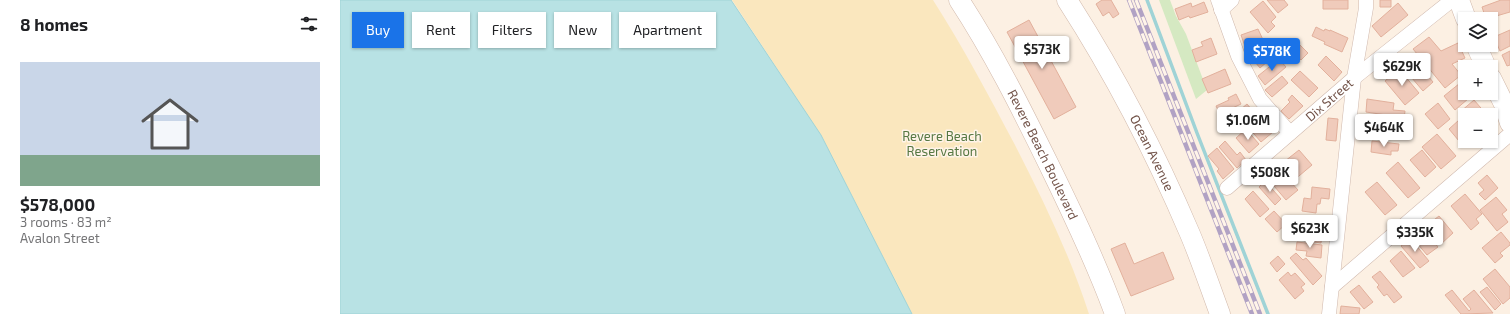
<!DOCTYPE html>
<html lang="en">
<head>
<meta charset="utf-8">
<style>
  body { margin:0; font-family:"Exo 2",sans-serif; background:#f6f6f6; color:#202124; height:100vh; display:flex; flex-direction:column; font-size:15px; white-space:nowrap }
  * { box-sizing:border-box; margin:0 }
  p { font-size:13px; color:#757577 }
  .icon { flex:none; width:22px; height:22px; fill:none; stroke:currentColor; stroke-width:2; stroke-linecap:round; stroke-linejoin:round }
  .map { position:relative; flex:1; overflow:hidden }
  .panel { display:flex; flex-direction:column; background:#fff; width:340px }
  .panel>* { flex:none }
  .guide { position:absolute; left:12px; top:12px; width:380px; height:36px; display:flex; gap:8px }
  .controls { position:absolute; left:1118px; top:12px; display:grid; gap:8px }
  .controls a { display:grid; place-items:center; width:40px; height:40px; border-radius:0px; background:#fff; box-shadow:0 1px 3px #0004; font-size:20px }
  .price { position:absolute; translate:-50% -34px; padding:0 9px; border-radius:4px; background:#fff; color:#222; font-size:13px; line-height:26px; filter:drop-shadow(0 1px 2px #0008) }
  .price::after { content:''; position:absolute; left:50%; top:24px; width:12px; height:9px; margin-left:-6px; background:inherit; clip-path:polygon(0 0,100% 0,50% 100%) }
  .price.selected { background:#1a73e8; color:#fff }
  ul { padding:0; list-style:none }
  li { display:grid; align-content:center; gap:8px; height:212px; padding:0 20px }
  li span { display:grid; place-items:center; height:124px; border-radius:0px; color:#555 }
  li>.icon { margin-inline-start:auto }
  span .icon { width:72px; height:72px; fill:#fffc; stroke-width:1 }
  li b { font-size:17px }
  h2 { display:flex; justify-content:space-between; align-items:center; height:48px; padding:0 20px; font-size:17px }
  .tag { padding:0 14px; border-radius:0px; background:#fff; box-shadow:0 1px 3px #0004; font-size:14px; line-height:36px }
  .tag.selected { background:#1a73e8; color:#fff }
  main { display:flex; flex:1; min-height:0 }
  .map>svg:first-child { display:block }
  .green { fill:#d5e9c2 }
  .sand { fill:#fae7be }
  .water { fill:#b8e2e4; stroke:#9fd3d6 }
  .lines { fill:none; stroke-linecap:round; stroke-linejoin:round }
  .stream { stroke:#9fd3d6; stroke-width:3.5 }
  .building { fill:#f0cbbb; stroke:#e2b09c }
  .street-casing { stroke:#cfb8ad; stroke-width:15 }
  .secondary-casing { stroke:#d1b8aa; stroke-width:21 }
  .street { stroke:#fff; stroke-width:14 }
  .secondary { stroke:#fff; stroke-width:20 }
  .rail-casing { stroke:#b1a2c4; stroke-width:4.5 }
  .rail { stroke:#fff4e9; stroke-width:3; stroke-dasharray:9; stroke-linecap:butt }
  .labels { text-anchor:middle; stroke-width:3; stroke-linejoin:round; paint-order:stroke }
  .street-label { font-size:13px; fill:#73544a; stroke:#fff4e9 }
  .park-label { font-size:13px; fill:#577842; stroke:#fff4e9 }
</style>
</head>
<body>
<main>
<section class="panel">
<h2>8 homes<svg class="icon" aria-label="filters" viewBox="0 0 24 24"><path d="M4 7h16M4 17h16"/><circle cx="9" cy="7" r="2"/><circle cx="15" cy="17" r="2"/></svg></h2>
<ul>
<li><span style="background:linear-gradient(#c9d6e8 75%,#7fa58c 0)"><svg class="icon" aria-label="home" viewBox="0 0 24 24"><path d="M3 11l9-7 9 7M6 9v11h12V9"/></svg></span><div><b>$578,000</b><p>3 rooms · 83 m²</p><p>Avalon Street</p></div></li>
</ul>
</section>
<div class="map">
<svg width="1170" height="314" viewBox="0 0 1170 314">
  <rect width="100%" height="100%" fill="#fcf0e3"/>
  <!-- green -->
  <path class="green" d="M819 0H830L836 16 846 34 867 90 856 99Z"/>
  <!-- sand -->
  <path class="sand" d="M392 0H593C623 47 649 96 675 145 703 200 730 255 749 314H572L481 135Z"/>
  <!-- water -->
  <path class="water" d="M0 0H391L481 135 572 314H0Z"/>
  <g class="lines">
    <!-- stream -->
    <path class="stream" d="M807 0 857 133 928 314"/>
  </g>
  <!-- building -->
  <path class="building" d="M762 0H771L779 14 773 18 769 12 763 16 756 4Z
    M927 0H944L948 5 938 13Z
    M983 0H1008V9H983Z
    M1040 0H1051V7H1040Z
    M1161 0H1170V12L1146 19 1142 7Z
    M923 1 936 17 931 22 935 26 928 33 910 12Z
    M864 2 868 12 850 18 849 16 839 20 835 9 851 3 852 7Z
    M1058 3 1068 15 1041 37 1032 26Z
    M689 20 736 107 714 119 667 32Z
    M976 27 984 31 985 29 990 31V30L1008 38 1002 52 984 44 985 42 972 36Z
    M918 29 924 42 906 49 901 35Z
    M1170 30V46L1160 51 1154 37Z
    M1089 37 1101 51 1118 43 1125 58 1112 64 1121 75 1105 88 1073 49Z
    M871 38 877 54 856 62 852 50 863 46 861 42Z
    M939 41 944 47 920 68 910 56 927 42 932 47Z
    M956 41 968 53 961 60 949 48Z
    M1170 51V65L1167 66 1162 55Z
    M1071 55 1093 82 1083 91 1060 64Z
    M986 56 1002 72 994 81 978 65Z
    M939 59 946 67 925 85 918 76Z
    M885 69 891 84 868 93 862 79Z
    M1059 69 1079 93 1065 105 1045 81Z
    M960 71 978 88 969 97 951 80Z
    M942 76 948 83 932 97 925 90Z
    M1125 79V93H1135L1115 110 1104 96Z
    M896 94 901 104 880 114 876 106 889 100 888 98Z
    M952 95 963 106 949 119 941 111 950 102 948 100Z
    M1027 99 1054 103 1053 110 1065 111 1063 128 1052 126 1053 116 1026 112Z
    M1134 100 1147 115H1125V118L1120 112Z
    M1098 103 1110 119 1098 129 1085 114Z
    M907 104 917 116 905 127 894 115Z
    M988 118 998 119 996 141 986 140Z
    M921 119 933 132 921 142 908 127 913 123 915 125Z
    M1119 120 1125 126V141H1130L1124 147 1109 129Z
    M906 129 919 144 909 153 896 138Z
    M1097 134 1116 156 1101 169 1082 147Z
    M885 141 897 155 900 152 906 160 897 168 879 147Z
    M1032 141 1059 144 1058 151H1051V155L1031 152Z
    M877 148 894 169 883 179 877 171 879 169 868 156Z
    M959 150 972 165 953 181 940 165Z
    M1082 150 1096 167 1085 177 1070 160Z
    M1058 162 1080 188 1068 198 1046 173Z
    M939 169 958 190 946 200 928 179Z
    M1147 175 1158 188 1145 200 1139 194 1144 190 1138 183Z
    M925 181 941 199 935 205 919 187Z
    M1037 182 1057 205 1045 215 1025 192Z
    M972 187 990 189 989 199 981 198 980 204H977L976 213 962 211 964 198 971 199Z
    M913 191 929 209 920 217 905 199Z
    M1125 194 1142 214 1136 219 1139 223 1131 230 1111 206Z
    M1156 197 1167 210 1162 214 1168 222 1157 231 1140 210Z
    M934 211 946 224 937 232 925 219Z
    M1099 216 1113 233 1101 244 1086 226Z
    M955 225 971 227 970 231 982 233 981 243 953 239Z
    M1083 229 1098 247 1087 255 1072 237Z
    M1161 232 1170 243V245L1160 253 1163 256 1155 263 1142 248Z
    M1070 238 1089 261 1080 268 1061 246Z
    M957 242 982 245 981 258 966 256 967 251 956 250Z
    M785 243 794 264 823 252 834 279 791 296 771 249Z
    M1061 251 1075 268 1063 277 1050 261Z
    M956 253 963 260 966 258 982 276 973 285 950 258Z
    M938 256 945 264 937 272 930 263Z
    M1155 269 1170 287V298L1163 304 1143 279Z
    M1040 271 1062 297 1054 303 1047 294 1044 296 1037 287 1039 285 1032 277Z
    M948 272 951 276 955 273 965 284 961 287 964 291 955 299 939 280Z
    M1019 285 1033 302 1024 309 1010 292Z
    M1147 287 1161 304 1155 310 1140 292Z
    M1112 290 1129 311 1131 309 1123 299 1134 290 1153 313 1121 314 1105 295Z
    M1001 306 1020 308 1019 314H1000Z"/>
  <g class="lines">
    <!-- street casing -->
    <g class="street-casing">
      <g id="street">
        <path d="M878 0 898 56 920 99 950 133"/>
        <path d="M881 10 892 0"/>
        <path id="s1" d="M887 188 1014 78 1112 0"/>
        <path d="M992 287 1170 134"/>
        <path d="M989 314 1014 78 1026 8V0"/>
      </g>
    </g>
    <!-- secondary casing -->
    <g class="secondary-casing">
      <g id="secondary">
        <path id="s2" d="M619 0C653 52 681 108 709 165 733 214 756 262 775 314"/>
        <path id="s3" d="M727 0C774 73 816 154 850 234 861 260 870 287 880 314"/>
        <path d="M1119 0 1126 19"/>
        <path d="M1136 45 1146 67"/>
        <path d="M1151 78 1164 104 1170 123"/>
      </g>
    </g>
    <!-- street -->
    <use href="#street" class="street"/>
    <!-- secondary -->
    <use href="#secondary" class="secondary"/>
    <!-- rail casing -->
    <g class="rail-casing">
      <path id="rail" d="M789 0 912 314
        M796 0 920 314"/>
    </g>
    <!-- rail -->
    <use href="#rail" class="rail"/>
  </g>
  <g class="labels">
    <!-- street labels -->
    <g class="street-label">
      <text dy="5" stroke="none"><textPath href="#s1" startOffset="135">Dix Street</textPath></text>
      <text dy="5" stroke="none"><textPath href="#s3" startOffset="175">Ocean Avenue</textPath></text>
      <text dy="5" stroke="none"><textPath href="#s2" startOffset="176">Revere Beach Boulevard</textPath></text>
    </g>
    <!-- park labels -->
    <g class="park-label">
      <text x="602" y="141">Revere Beach<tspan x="602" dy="15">Reservation</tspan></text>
    </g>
  </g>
</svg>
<div class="controls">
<a><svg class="icon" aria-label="layers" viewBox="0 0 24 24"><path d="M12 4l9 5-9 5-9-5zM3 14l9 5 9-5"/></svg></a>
<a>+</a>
<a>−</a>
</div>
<b class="price" style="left:702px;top:70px">$573K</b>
<b class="price selected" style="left:932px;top:72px">$578K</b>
<b class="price" style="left:1062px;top:87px">$629K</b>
<b class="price" style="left:908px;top:141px">$1.06M</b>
<b class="price" style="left:1044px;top:148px">$464K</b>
<b class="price" style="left:930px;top:193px">$508K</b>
<b class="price" style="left:970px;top:249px">$623K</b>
<b class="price" style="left:1075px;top:253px">$335K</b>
<div class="guide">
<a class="tag selected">Buy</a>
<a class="tag">Rent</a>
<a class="tag">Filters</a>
<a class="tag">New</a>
<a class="tag">Apartment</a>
</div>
</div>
</main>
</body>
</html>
